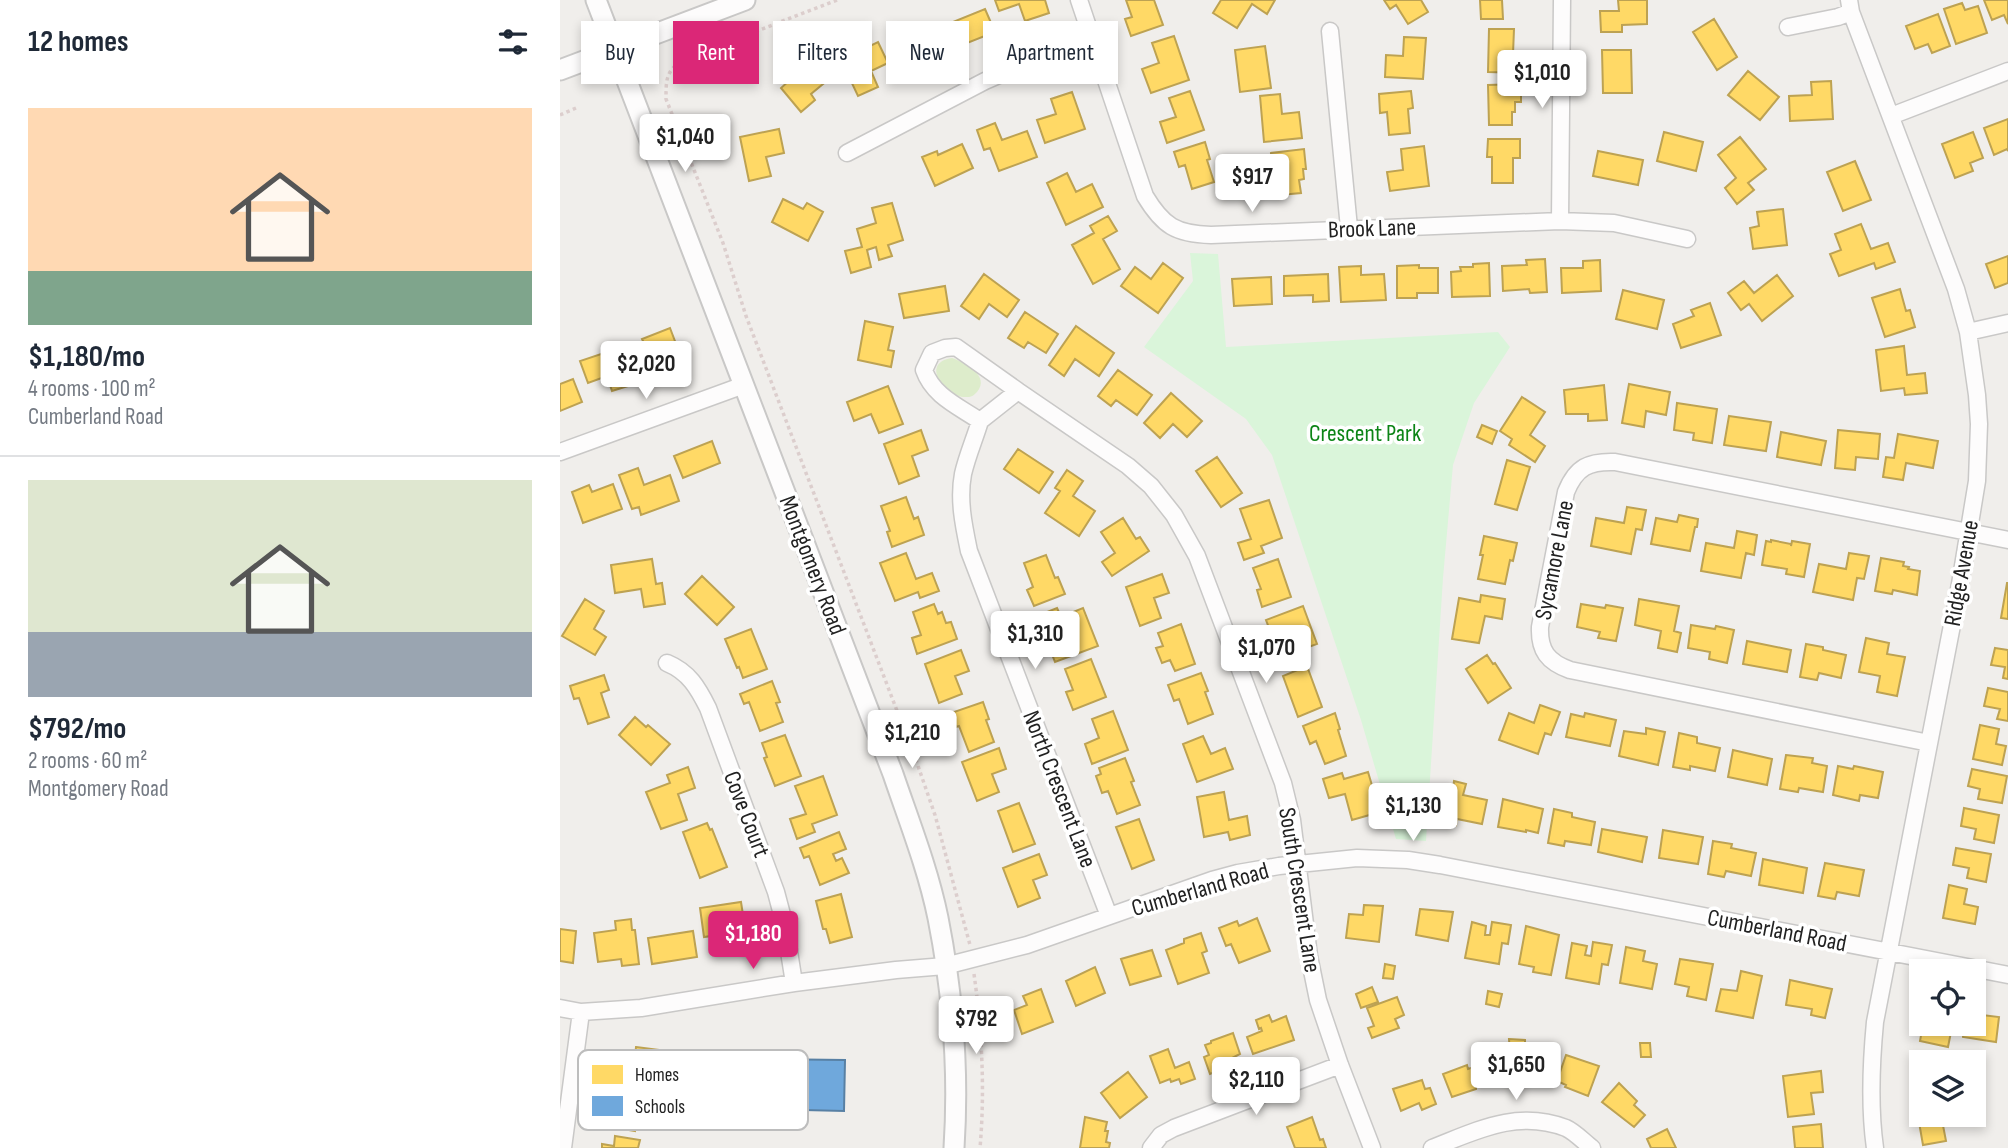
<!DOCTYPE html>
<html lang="en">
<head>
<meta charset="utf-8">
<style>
  body { margin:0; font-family:"Sofia Sans Condensed",sans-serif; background:#f2f2f3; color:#1f2937; height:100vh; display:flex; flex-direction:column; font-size:26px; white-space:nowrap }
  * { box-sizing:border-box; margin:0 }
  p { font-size:23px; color:#747a83 }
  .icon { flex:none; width:38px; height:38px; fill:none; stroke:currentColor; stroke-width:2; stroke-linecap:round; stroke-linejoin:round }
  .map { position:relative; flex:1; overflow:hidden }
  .drawer { display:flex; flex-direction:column; background:#fff; width:560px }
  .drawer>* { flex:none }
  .guide { position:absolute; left:21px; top:21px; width:665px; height:63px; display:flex; gap:14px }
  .fabs { position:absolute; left:1349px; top:959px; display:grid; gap:14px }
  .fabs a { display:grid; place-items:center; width:77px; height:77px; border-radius:0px; background:#fff; box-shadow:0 4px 10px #0003; font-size:35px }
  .price { position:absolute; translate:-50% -60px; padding:0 16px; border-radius:7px; background:#fff; color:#222; font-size:23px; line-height:46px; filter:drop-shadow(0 2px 4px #0008) }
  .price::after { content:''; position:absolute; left:50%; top:42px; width:21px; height:16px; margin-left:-10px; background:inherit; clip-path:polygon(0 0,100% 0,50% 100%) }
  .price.selected { background:#db2777; color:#fff }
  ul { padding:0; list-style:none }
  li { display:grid; align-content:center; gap:14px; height:371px; padding:0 28px }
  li+li { border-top:2px solid #e0e1e3 }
  li span { display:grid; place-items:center; height:217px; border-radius:0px; color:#555 }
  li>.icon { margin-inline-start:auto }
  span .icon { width:126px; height:126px; fill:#fffc; stroke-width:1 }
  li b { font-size:30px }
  h2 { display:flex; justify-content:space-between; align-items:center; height:84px; padding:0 28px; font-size:30px }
  .tag { padding:0 24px; border-radius:0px; background:#fff; box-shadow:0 4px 10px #0003; font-size:24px; line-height:63px }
  .tag.selected { background:#db2777; color:#fff }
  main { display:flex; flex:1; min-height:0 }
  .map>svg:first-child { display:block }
  .grass { fill:#ddeccb }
  .park { fill:#daf5da }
  .homes { fill:#ffd966; stroke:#bda252; stroke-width:2 }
  .schools { fill:#6fa8dc; stroke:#5880a4; stroke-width:2 }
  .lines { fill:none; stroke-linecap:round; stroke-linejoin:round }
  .minor-casing { stroke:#c9c8c7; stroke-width:19 }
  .tertiary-casing { stroke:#c9c8c7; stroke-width:23 }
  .path { stroke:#dccecd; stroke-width:3.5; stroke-dasharray:3.5 3.5; stroke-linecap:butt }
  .minor { stroke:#fdfcfc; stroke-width:16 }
  .tertiary { stroke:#fdfcfc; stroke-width:19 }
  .labels { text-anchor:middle; stroke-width:7; stroke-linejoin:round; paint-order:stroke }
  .street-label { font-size:24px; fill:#222; stroke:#fff }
  .park-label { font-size:24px; fill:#0c8416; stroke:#fff }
  .key { fill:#fff; stroke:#bdbdbd; stroke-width:2 }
  .key-label { font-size:19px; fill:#222 }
</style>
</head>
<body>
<main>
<section class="drawer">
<h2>12 homes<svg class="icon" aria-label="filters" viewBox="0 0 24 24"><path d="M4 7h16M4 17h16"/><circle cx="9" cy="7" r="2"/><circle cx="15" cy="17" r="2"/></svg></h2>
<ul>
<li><span style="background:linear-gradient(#ffd9b3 75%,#7fa58c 0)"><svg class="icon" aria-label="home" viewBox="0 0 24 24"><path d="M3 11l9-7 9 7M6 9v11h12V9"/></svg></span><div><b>$1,180/mo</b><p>4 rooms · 100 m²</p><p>Cumberland Road</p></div></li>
<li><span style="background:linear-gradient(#dfe7d0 70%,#9aa5b1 0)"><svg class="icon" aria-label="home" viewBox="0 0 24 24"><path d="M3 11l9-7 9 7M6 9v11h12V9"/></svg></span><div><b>$792/mo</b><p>2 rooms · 60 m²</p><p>Montgomery Road</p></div></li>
</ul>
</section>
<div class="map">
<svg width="1448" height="1148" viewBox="0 0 1448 1148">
  <rect width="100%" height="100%" fill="#f0eeeb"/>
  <!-- grass -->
  <path class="grass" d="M392 358C404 362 431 376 417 392 414 395 412 397 407 397 387 399 358 363 392 358Z"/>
  <!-- park -->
  <path class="park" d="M630 253 658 254 666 347 938 332 950 347 914 403 893 465 883 578 866 841 836 839 801 720 712 455 686 419 584 347 633 281Z"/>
  <!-- homes -->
  <path class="homes" d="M435 0H485L489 13 465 21 459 4 439 11Z
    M566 0H594L603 25 571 36 565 19 572 17Z
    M661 0H715L707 14 692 4 677 28 653 13Z
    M824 0H861L868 12 848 24 836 5 830 9Z
    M920 0H942L943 19H921Z
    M1058 0H1087V24L1062 25V32H1041L1040 11H1059Z
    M1424 0H1448V24L1444 15 1432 20Z
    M1402 3 1405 10 1418 6 1427 33 1396 44 1384 9Z
    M425 9 435 32 392 49 383 26Z
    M1378 14 1390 46 1372 53 1368 44 1355 49 1346 26Z
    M1154 19 1177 57 1157 70 1133 32Z
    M369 26 381 50 363 59 366 65 348 74 333 44Z
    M929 29H954L953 54H963V73L928 72Z
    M614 36 629 80 591 93 582 69 599 63 592 43Z
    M844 37 866 38 863 79 825 77 826 55 843 56Z
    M318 42 328 63 311 71 318 87 298 96 281 60Z
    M705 46 711 88 680 92 675 50Z
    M1042 50H1071L1072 93H1043Z
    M253 59 269 79 251 94 255 100 241 112 221 88Z
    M1188 71 1219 97 1200 120 1168 95Z
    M1271 81 1273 119 1230 121 1229 96 1252 95 1251 82Z
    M961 84V102H955V112H952V125H929L928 85Z
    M630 91 644 130 607 143 600 122 616 117 609 98Z
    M851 91 853 108 848 109 850 133 829 135 827 112 820 113 819 94Z
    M512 92 525 129 485 143 477 120 496 114 491 99Z
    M720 94 722 114 739 112 742 138 704 142 700 96Z
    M1448 119V151L1447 149 1434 155 1424 128Z
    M435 123 442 140 467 131 477 157 439 171 430 148 424 150 417 130Z
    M219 129 224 153 206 157 211 176 189 181 180 137Z
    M1104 132 1143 142 1136 171 1097 161Z
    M1413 132 1423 158 1410 163 1413 171 1395 178 1382 144Z
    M1180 137 1206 169 1188 183 1194 190 1177 204 1165 188 1176 178 1158 155Z
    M928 139H960V158H953V183H932V157H927Z
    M645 142 650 159 647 160 654 182 632 189 625 165 619 167 614 152Z
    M402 144 413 168 375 186 362 157 377 151 378 155Z
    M864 146 869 186 830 191 827 172 843 170 841 149Z
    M744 149 746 169H743L744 179 739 180 741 193 720 195 717 171H713L711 153Z
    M1038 151 1083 160 1078 185 1033 176Z
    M1295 161 1311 200 1283 211 1267 172Z
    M507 173 516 192 532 184 543 207 506 225 487 183Z
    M223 199 243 209 247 203 263 212 248 241 212 222Z
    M332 203 343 240 328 245 332 256 319 260 316 247 307 250 311 267 291 273 285 251 302 247 297 229 316 223 312 208Z
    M1223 209 1227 245 1193 249 1190 228 1199 226 1197 212Z
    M548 216 557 231 543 239 560 269 533 284 512 245 534 233 530 226Z
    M1301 224 1311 249 1328 243 1335 262 1316 269 1314 263 1279 276 1270 254 1281 250 1275 234Z
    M1448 256V283L1435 288 1426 264Z
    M985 259 987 292 970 293 969 289 943 291 942 266 967 265 966 260Z
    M1040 260 1041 291 1002 293 1001 268H1023V261Z
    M603 263 623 278 598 313 561 286 575 267 591 279Z
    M929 263 930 296 892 297 891 272 901 271 900 267H913V264Z
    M859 265V268H878V293H857V298H837V266Z
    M801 266V275L824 274 826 300 781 302 779 267Z
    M424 274 459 300 447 317 429 304 419 319 401 306Z
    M768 274 769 301 753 302V295L724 296V276Z
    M1217 275 1233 296 1202 321 1189 304 1181 310 1168 293 1184 281 1194 293Z
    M711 277 712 304 674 306 672 279Z
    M385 286 389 311 344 318 339 294Z
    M1340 289 1346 311 1350 310 1355 327 1325 337 1312 298Z
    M1063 290 1104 300 1097 329 1056 319Z
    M1150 303 1161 335 1121 348 1113 324 1134 316 1131 310Z
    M465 312 498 334 486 353 468 342 464 348 448 338Z
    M305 321 333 327 328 350 334 351 331 367 298 360Z
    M516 326 554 353 539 376 515 359 504 376 489 365Z
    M110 328 124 365 108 371 106 365 83 374 74 352 86 347 82 339Z
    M1344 346 1347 375 1365 373 1367 393 1345 395 1344 388 1321 391 1316 350Z
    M59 348 71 385 52 391 47 376 28 383 20 361Z
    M558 370 592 395 577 415 556 400 551 406 538 396Z
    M13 379 22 402 0 411V384Z
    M1069 384 1110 392 1106 415 1086 411 1084 427 1062 423Z
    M1044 385 1047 420 1028 421V414H1006L1004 390Z
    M328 386 343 424 319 433 311 414 294 421 287 402Z
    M611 393 642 421 627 437 613 424 600 438 584 423Z
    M962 397 985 412 970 435 985 446 975 462 949 445 952 439 940 431Z
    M1117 403 1157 409 1152 443 1133 440 1134 433 1114 430Z
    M1169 416 1211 422 1206 451 1164 445Z
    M922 425 937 431 932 444 917 437Z
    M361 430 368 450 352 456 359 476 339 484 324 444Z
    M1278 430 1320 434 1318 459 1296 457 1295 470 1275 468Z
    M1221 432 1266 441 1261 465 1217 457Z
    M1338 434 1378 441 1373 468 1346 463 1343 480 1323 477 1326 457 1334 458Z
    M152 441 160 463 123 478 114 456Z
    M458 449 493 472 479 493 444 469Z
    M657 457 682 493 661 507 636 471Z
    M947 460 970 467 957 510 935 504Z
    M78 468 84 485 110 475 119 501 81 515 79 507 72 509 59 475Z
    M507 470 523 481 513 496 535 511 519 536 485 513 500 491 495 488Z
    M53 484 62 509 23 523 12 492 29 485 32 492Z
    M346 497 354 519 358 517 364 535 332 547 327 532 330 531 321 506Z
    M709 500 722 538 701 546 704 553 684 560 678 543 691 539 680 509Z
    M1067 507 1086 510 1082 530 1076 529 1071 554 1031 546 1036 518 1064 523Z
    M1119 515 1138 519 1137 527H1135L1130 551 1091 544 1096 518 1117 522Z
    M563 518 576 539 580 537 589 551 552 576 542 562 555 553 541 532Z
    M1177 531 1197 535 1194 555 1186 553 1181 578 1141 571 1146 543 1174 548Z
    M924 536 957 543 953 561 950 560 945 584 918 579 923 555H920Z
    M1211 540 1231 544V546L1232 541 1250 544 1244 577 1226 574 1227 569 1202 565 1206 541 1211 542Z
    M346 553 356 579 372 573 379 591 360 598 358 592 335 601 320 563Z
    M1289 553 1309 556 1304 579 1297 578 1293 600 1253 592 1259 564 1286 569Z
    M486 555 495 578 498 577 505 594 474 606 467 590 473 587 464 563Z
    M1321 558 1344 562 1343 566 1349 567 1348 569 1360 571 1357 595 1333 590 1332 594 1315 591Z
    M92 559 96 584 102 583 105 604 84 607 81 589 55 593 51 565Z
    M718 559 731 597 702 607 697 590 701 589 693 568Z
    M602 574 609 593 594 598 601 618 580 626 566 587Z
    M142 576 174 607 157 625 125 594Z
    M1447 583H1448V619L1441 618Z
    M921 595 945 599 942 619 925 616 919 643 892 639 899 598 920 602Z
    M25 599 44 611 34 629 46 637 35 655 2 636Z
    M1079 599 1119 606 1114 631 1121 633 1117 652 1098 648 1101 631 1075 625Z
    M374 604 378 614 382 612 386 623 391 622 397 639 357 654 352 638 361 635 353 612Z
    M1021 604 1045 608 1046 605 1063 608 1056 641 1038 638 1040 632 1017 627Z
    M743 606 757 644 735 652 729 635 714 641 706 620Z
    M497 608 501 617 523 608 538 646 495 662 477 616Z
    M621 624 635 664 615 671 610 660 602 663 596 648 603 646 598 633Z
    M1131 625 1155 629 1156 626 1174 630 1167 663 1149 659 1150 652 1128 648Z
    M191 629 207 669 183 678 179 667 177 668 165 639Z
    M1306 638 1329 643 1327 654 1345 657 1337 696 1317 692 1320 676 1299 672Z
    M1187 641 1231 650 1227 672 1183 664Z
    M1246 644 1263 647V650L1286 655 1281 678 1259 673 1257 680 1240 677Z
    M1435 648 1448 650V679L1443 678 1445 667 1431 665Z
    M401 650 409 671 395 676 402 694 379 703 365 664Z
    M927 655 933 664 935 663 951 688 928 703 906 669Z
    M531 659 546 697 513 710 506 692 513 690 505 669Z
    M747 666 762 707 738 717 723 676Z
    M641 673 648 691 645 692 653 714 628 724 619 699 614 701 608 685Z
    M44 675 49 690 41 693 49 717 28 724 19 698 14 699 10 686Z
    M212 681 220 702 216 703 223 722 200 731 189 702 184 704 180 694Z
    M1428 688 1448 692V721L1437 719 1440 709 1424 706Z
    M423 702 429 719 426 720 434 742 409 752 399 726 396 727 391 713Z
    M980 705 1000 712 991 735 985 733 978 754 939 740 949 713 974 723Z
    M553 711 568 750 532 764 525 744 539 738 532 719Z
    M775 713 780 729 778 730 786 756 765 764 756 741 750 744 743 726Z
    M1025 713 1056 720 1050 746 1006 737 1011 714 1024 717Z
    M75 717 86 727 88 725 110 744 91 765 59 735Z
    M1420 725 1439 729 1436 744 1446 746 1442 765 1413 759Z
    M1086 728 1105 732 1098 765 1059 756 1064 731 1086 734Z
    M1119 733 1137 737V743L1160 748 1155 771 1130 766V770L1113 767Z
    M225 735 241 776 215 786 204 758 207 757 202 743Z
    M643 736 651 754 665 748 673 769 637 782 623 744Z
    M439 748 446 769 432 774 439 792 417 801 402 762Z
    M1173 750 1212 759 1207 785 1168 777Z
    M1226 755 1253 758 1252 763 1267 766 1263 792 1239 788 1238 792 1220 789Z
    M565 758 574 781 571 782 580 805 557 814 548 791 542 793 536 776 541 774 539 768Z
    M1278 766 1293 769 1294 766 1323 772 1318 798 1300 795 1299 801 1273 795Z
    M128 767 135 788 118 794 127 820 101 829 86 792 110 783 107 775Z
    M1412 769 1447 776 1442 803 1418 799 1420 789 1408 786Z
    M808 772 820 812 792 820 785 794 769 798 763 779 782 773 784 779Z
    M263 776 277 815 252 824 255 832 237 839 230 819 246 814 235 786Z
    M894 781 906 784 903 795 927 800 922 824 897 819 896 825 878 822 883 787 893 789Z
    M664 792 669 820 687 816 690 835 670 840 668 832 644 837 637 797Z
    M943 799 983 809 978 833 966 830V832L938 827Z
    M459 803 475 844 453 852 438 811Z
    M1404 808 1439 815 1434 843 1414 839 1416 829 1401 826Z
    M994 809 1012 813V817L1035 822 1031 845 1005 841 1004 846 988 843Z
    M579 819 594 860 572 869 556 827Z
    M147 823 150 830 152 829 167 867 140 878 123 832Z
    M1042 829 1087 837 1082 862 1038 852Z
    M1103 830 1143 837 1138 864 1099 858Z
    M279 832 286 849 273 854 276 861 282 858 289 873 260 885 249 856 244 858 240 848Z
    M1153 841 1172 844 1171 848 1196 853 1191 876 1166 871 1164 877 1148 874Z
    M1396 848 1431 854 1426 882 1407 878 1409 868 1393 865Z
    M479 854 487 875 473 880 480 898 458 907 443 868Z
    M1203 859 1247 868 1243 893 1199 885Z
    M1265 863 1304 870 1299 896 1277 892 1275 899 1258 896Z
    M1389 885 1407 889 1404 904 1418 907 1415 924 1383 918Z
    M281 894 292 937 270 943 266 929H263L256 901Z
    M181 902 185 928 191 927 194 947 175 950 172 933 144 937 140 908Z
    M804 905 823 906 819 942 786 938 789 914 803 915Z
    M860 909 893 912 888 941 856 935Z
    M697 918 710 951 679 963 671 944 666 946 659 928 677 921 679 926Z
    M71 919 72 930H75L79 964 62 966 61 959 38 962 34 933 56 930 55 921Z
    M912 922 926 926 925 935H930L932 922 951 925 948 944 942 943 939 964 905 958Z
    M966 926 999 935 991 975 973 972 974 967 959 964Z
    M0 929 16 931 13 963 0 961Z
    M133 931 137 957 92 964 88 938Z
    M641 933 647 951 642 953 649 973 618 984 606 950 624 943V939Z
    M1033 942 1052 945 1048 965 1042 964 1039 984 1006 978 1012 943 1027 946 1025 955 1031 956Z
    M1066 947 1085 951 1083 961 1097 964 1092 989 1060 983Z
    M592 950 601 976 570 985 561 959Z
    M1120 959 1153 964 1146 1000 1127 996 1129 987 1115 984Z
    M825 964 835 966 833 979 823 978Z
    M535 967 545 993 516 1006 506 981Z
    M1181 971 1202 976 1193 1018 1156 1011 1161 989 1177 991Z
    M1230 980 1272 989 1265 1018 1251 1015 1252 1009 1226 1005Z
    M812 987 818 1002 801 1008 796 994Z
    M481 989 493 1022 462 1034 454 1010 467 1005 463 996Z
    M928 991 942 994 939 1007 926 1004Z
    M837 997 844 1015 835 1019 839 1028 812 1038 808 1028 814 1026 807 1008Z
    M1414 1014 1439 1017 1436 1042 1403 1037 1404 1024H1414Z
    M709 1015 712 1022 726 1016 734 1040 693 1054 687 1037 702 1031 701 1028 699 1029 696 1020Z
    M1363 1024H1381L1392 1027 1388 1047 1360 1041Z
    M673 1033 680 1054 672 1058 673 1061 664 1064 665 1068 650 1074 644 1057 649 1055 645 1045 651 1043V1041Z
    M949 1039 965 1040V1053L977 1052V1082H967V1078H943V1052L950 1053Z
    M1080 1043H1090L1091 1057H1081Z
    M76 1047 100 1050 99 1053 109 1054 107 1068 99 1067 96 1089 50 1082 53 1061 74 1065Z
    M608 1049 615 1068 629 1062 635 1079 621 1084 619 1079 611 1082 610 1079 600 1083 590 1056Z
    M1006 1055 1039 1066 1028 1096 1005 1087 1006 1085 997 1081Z
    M923 1064 929 1081 916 1086V1089L892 1097 883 1074 907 1065 908 1069Z
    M1261 1071 1263 1092 1251 1093 1254 1114 1228 1117 1223 1076Z
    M568 1072 587 1097 560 1118 541 1093Z
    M862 1080 865 1089 870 1088 876 1104 862 1110 859 1103 841 1111 833 1089Z
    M1059 1083 1077 1101 1074 1105 1085 1115 1074 1127 1042 1102Z
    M51 1091 80 1096 75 1131 45 1126Z
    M1362 1104V1115H1381L1386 1141 1363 1145 1356 1105Z
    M525 1117 547 1122 545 1131H548L546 1142 550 1143 549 1148H520Z
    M752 1117 760 1140 763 1139 766 1148H735L727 1127Z
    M1261 1124 1263 1148H1235L1233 1127Z
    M1107 1129 1116 1148H1091L1087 1139Z
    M55 1136 80 1140 78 1148H42V1144L54 1146Z"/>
  <!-- schools -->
  <path class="schools" d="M202 1059 285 1060 284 1111 201 1109Z"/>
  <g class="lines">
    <!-- minor casing -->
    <g class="minor-casing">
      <path id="minor" d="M519 0 585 196C603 226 616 234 651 235L1000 221 1054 223 1127 239
        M1289 0 1291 12 1396 289 1408 332 1417 395 1419 424 1417 481 1400 584 1315 1022C1311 1064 1309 1106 1315 1148
        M1228 27 1278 17 1291 12
        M770 31 789 228
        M1331 116 1448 71
        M287 153 425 81 462 65 533 41
        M1000 221 1002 0
        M1408 332 1448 323
        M420 421 458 391 568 466 591 486 614 515 637 556 723 783 732 820 749 956 758 1000 780 1065 812 1148
        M420 421C415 438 407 456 403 474 398 500 404 527 409 551L549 916
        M420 421C398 406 373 396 364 370L372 353 385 348 396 347 458 391
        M0 452 184 385
        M107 663C129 672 138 688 148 708L216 892 225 926 234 983
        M1369 743 1010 670C988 662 979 651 980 627L1006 492C1016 467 1029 461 1055 462L1448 540
        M0 1008 21 1012 81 1008 234 983 336 970 385 966 467 945 652 880 678 873 719 866 797 858 848 860 880 865 1448 975
        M3 1148 21 1012
        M591 1148 601 1135 614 1128 780 1065
        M872 1148C916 1131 957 1109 1006 1128 1015 1132 1024 1142 1032 1148"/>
    </g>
    <!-- tertiary casing -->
    <g class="tertiary-casing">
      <path id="tertiary" d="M36 0 333 774C349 821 368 869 378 918 393 994 399 1071 394 1148
        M0 70 185 0"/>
    </g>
    <!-- path -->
    <path class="path" d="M277 0 122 60C106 72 106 79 106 99L163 243 186 316 357 763 375 815 410 945
      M0 115 16 108
      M414 974C422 1031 425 1091 420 1148"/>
    <!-- minor -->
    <use href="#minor" class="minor"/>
    <!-- tertiary -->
    <use href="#tertiary" class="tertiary"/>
  </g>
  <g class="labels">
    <!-- street labels -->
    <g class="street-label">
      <text transform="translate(812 228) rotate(-2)" y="8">Brook Lane</text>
      <text transform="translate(994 560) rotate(-79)" y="8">Sycamore Lane</text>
      <text transform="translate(253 565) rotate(69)" y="8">Montgomery Road</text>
      <text transform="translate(1401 573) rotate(-80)" y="8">Ridge Avenue</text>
      <text transform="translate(500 789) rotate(69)" y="8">North Crescent Lane</text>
      <text transform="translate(187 814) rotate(69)" y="8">Cove Court</text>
      <text transform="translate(640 889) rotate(-16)" y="8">Cumberland Road</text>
      <text transform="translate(740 890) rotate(81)" y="8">South Crescent Lane</text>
      <text transform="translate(1217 930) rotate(11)" y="8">Cumberland Road</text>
    </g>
    <!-- park labels -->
    <g class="park-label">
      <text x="805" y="441">Crescent Park</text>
    </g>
  </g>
  <!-- legend -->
  <rect x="18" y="1050" width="230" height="80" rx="10" class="key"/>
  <rect x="32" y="1065" width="31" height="19" fill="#ffd966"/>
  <rect x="32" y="1096" width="31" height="20" fill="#6fa8dc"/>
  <g class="key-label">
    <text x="75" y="1081">Homes</text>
    <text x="75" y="1113">Schools</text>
  </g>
</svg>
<div class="fabs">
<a><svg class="icon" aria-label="locate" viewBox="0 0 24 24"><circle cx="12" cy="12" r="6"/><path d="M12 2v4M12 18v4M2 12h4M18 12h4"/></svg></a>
<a><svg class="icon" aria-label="layers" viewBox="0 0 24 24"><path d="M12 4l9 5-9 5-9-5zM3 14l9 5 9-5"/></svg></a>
</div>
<b class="price" style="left:982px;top:110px">$1,010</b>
<b class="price" style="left:125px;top:174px">$1,040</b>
<b class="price" style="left:692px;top:214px">$917</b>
<b class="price" style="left:86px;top:401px">$2,020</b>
<b class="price" style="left:475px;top:671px">$1,310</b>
<b class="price" style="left:706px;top:685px">$1,070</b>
<b class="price" style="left:352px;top:770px">$1,210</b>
<b class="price" style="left:853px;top:843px">$1,130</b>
<b class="price selected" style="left:193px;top:971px">$1,180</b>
<b class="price" style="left:416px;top:1056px">$792</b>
<b class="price" style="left:956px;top:1102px">$1,650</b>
<b class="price" style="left:696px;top:1117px">$2,110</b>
<div class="guide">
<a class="tag">Buy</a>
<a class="tag selected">Rent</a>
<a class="tag">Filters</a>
<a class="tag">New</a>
<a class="tag">Apartment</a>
</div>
</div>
</main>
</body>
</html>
